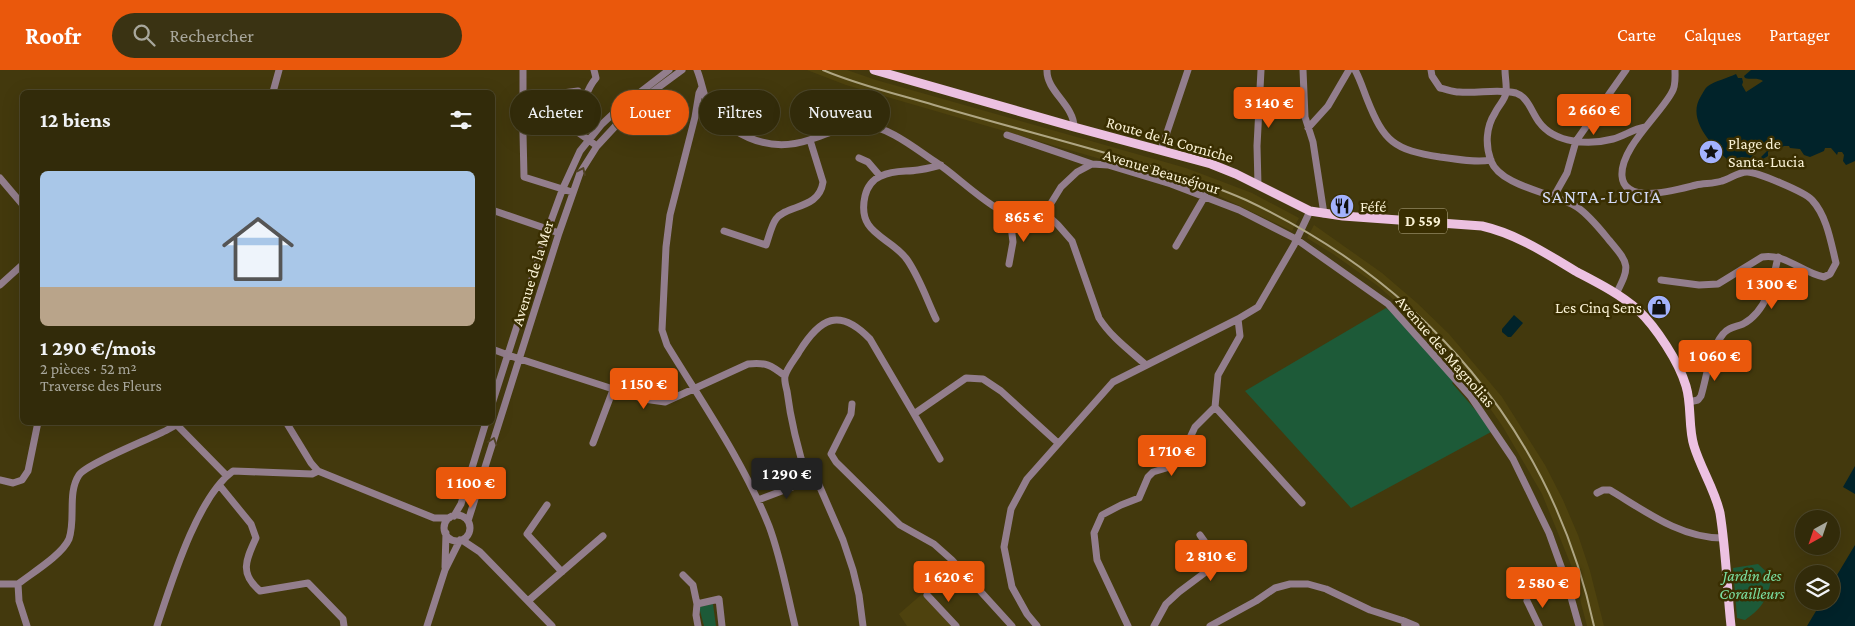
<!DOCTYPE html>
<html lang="fr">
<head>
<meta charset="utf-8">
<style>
  body { margin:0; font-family:"Crimson Pro",serif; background:#3a3313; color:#f1f3f6; height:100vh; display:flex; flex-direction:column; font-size:19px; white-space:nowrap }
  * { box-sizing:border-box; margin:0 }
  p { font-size:16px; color:#a8a79c }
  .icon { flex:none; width:28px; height:28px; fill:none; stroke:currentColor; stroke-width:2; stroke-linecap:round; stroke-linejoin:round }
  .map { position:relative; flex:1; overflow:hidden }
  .sheet { position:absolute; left:20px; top:20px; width:475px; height:335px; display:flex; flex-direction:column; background:#322b0a; border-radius:8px; box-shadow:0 5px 20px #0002,0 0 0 1px #4d472b }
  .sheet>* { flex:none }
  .hud { position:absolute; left:510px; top:20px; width:475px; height:45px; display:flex; gap:10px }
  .needle { width:32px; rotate:220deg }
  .buttons { position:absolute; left:1795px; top:440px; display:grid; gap:10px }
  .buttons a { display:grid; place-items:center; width:45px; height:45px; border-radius:50%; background:#322b0a; box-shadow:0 5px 20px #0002,0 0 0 1px #4d472b; font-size:25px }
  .price { position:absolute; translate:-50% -42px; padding:0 11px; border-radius:5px; background:#ea580c; color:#fff; font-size:16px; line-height:32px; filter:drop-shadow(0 1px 2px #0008) }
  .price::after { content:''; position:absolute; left:50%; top:30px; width:15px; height:11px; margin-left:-8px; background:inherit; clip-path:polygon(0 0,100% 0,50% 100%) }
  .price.current { background:#222; color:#fff }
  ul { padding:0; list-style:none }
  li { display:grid; align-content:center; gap:10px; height:265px; padding:0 20px }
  li span { display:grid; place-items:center; height:155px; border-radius:8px; color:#555 }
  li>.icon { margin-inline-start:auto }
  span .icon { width:90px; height:90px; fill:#fffc; stroke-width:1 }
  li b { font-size:21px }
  h2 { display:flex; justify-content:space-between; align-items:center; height:60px; padding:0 20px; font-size:21px }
  .tag { padding:0 18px; border-radius:22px; background:#322b0a; box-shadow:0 5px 20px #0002,0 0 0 1px #4d472b; font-size:18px; line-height:45px }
  .tag.current { background:#ea580c; color:#fff }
  header { display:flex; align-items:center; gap:30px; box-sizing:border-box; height:70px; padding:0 25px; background:#ea580c; color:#fff }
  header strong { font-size:24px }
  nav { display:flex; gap:28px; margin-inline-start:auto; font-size:18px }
  .search { width:350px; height:45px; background:#3a3313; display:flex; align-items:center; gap:12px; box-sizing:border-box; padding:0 18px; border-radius:28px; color:#a8a79c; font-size:19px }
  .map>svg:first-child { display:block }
  .built { fill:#4e420e }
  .green { fill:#1d5a38 }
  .water { fill:#01232a }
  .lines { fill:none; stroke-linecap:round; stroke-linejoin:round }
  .minor { stroke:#937e8d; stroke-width:7 }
  .major { stroke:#ecc1e1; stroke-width:9 }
  .rail { stroke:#afa683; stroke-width:2 }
  .oneway { stroke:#504224 }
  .labels { text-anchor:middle; stroke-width:5; stroke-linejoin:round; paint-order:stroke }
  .shield { fill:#392e01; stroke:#c0b795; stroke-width:1 }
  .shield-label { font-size:15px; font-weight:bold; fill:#faf2d5 }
  .street-label { font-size:16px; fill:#faf2d5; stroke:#392e01 }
  .poi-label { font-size:16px; fill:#faf2d5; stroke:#392e01; text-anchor:start }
  .park-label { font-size:16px; font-style:italic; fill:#7be1a2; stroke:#392e01 }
  .quarter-label { font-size:19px; letter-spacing:1px; fill:#d2d9f5; stroke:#392e01 }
</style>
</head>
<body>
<header>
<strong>Roofr</strong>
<div class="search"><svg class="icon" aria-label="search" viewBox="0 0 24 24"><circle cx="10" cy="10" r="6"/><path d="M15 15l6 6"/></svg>Rechercher</div>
<nav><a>Carte</a><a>Calques</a><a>Partager</a></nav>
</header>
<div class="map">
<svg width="1855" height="556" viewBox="0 0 1855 556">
  <rect width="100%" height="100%" fill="#43390d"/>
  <!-- built -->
  <path class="built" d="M807 0H847L876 10 1186 98 1252 123 1299 148 1292 161 1215 124 1166 108 846 15Z
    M1314 155 1382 203 1417 233 1449 264 1502 327 1545 395 1563 430 1578 465 1590 501 1604 556H1587L1571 495 1542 424 1503 357 1454 287 1422 255 1378 216 1333 184 1307 168Z
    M922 524 952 556H907L899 544Z"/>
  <!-- green -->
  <path class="green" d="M1386 238 1396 246 1454 311 1452 313 1479 344 1491 362 1351 438 1245 321Z
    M1758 494 1772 507C1767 528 1764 537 1745 550L1737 548 1733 498Z
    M713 534 716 556H704L699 537Z"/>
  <!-- water -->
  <path class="water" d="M1751 0H1855V91L1846 95 1843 91 1844 85 1842 82H1838L1837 85 1831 78H1825L1824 81 1810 87 1804 85 1800 79 1790 78 1789 76H1784L1779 79 1773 77 1768 82V86L1763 89 1761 87 1767 81 1768 77 1760 75 1756 83 1750 88 1741 87 1732 94C1715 78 1685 51 1701 26 1703 23 1705 18 1708 16 1715 11 1728 8 1736 4L1738 8H1742L1743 12 1742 15 1746 22 1763 11C1757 7 1752 10 1745 8L1744 6Z
    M1514 245 1523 253 1511 267H1508L1502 262V259Z
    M1855 396V424L1843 417Z
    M1855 475V556H1807L1822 531H1831V515Z"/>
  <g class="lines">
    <!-- minor -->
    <path class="minor" d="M523 0V63L524 107 572 122
      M594 0 596 8C584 22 581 44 576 61L597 76
      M697 0C702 12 703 25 709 36 715 47 723 53 733 59 757 75 782 79 809 70 826 65 845 54 864 55 888 56 917 80 937 93 959 107 997 147 1023 148 1030 148 1038 146 1045 143L1061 117 1077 102 1092 94 1108 95 1171 114 1239 140 1296 169 1388 234 1471 327 1513 389 1549 463 1567 513 1579 556
      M1047 0C1046 21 1074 35 1074 57
      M1303 0 1305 47 1313 72 1324 144
      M1355 0C1360 9 1363 19 1367 29 1384 72 1394 80 1440 87 1456 89 1475 93 1491 90
      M1431 0 1432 6 1440 18C1446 19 1453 22 1459 22 1478 24 1497 18 1516 23 1528 27 1532 43 1539 52 1555 74 1590 75 1613 69 1624 66 1633 59 1645 57
      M1505 0C1505 7 1507 16 1506 23 1505 30 1498 36 1495 43 1486 57 1485 75 1491 91 1501 117 1555 123 1577 137 1589 145 1600 159 1609 170 1629 194 1631 195 1616 224
      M702 17 699 23 695 47 670 145 666 177 662 260 667 275C703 334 743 391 769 456 781 488 787 523 795 556
      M273 22 279 0
      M524 28 578 21
      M1308 58 1328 36 1349 0
      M1007 65 1092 94
      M1161 80 1188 0
      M859 88 868 92 880 106
      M0 108 22 134
      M1258 115 1257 76 1261 0
      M1554 126 1567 103 1576 71 1626 0
      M492 140 559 163
      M1045 143 1058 155 1072 171 1099 248C1111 267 1129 280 1146 295
      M724 161 766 175C769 167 771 156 776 149 787 134 819 140 823 112L810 70
      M1176 176 1205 126
      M1009 194 1013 172 1011 156 1014 146
      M1661 210 1699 215 1718 214 1762 187C1786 183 1802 203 1824 207L1830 204 1836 193C1831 173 1827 146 1812 130 1805 122 1757 102 1747 102 1738 102 1730 109 1722 111 1713 114 1704 113 1696 115 1679 119 1624 136 1622 106 1620 78 1660 45 1672 22 1676 16 1675 7 1675 0
      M0 215 22 195
      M936 249C927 230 920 209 908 191 892 166 856 166 865 126 867 117 873 109 881 106 894 100 906 102 918 100 926 99 933 97 941 95
      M492 279 508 285 644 329 665 332 748 294C766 292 771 295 785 306
      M1689 332 1698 330 1701 326C1707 306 1709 282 1723 264 1728 257 1736 257 1743 254 1767 241 1773 211 1778 187
      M492 334 548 159 563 118 580 81 601 55 617 40 669 0
      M852 334 851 344 831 384 836 392 900 455 934 474 952 490 1012 556
      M1215 337 1302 433
      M914 344 940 389
      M174 352 227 406
      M286 352 311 393 318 401 434 448H449
      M593 373 613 320
      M0 410 13 413 22 410 28 401 38 352
      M220 416 251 454 256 468C246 490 239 503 260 521L308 513 343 549 344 556
      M1597 423 1603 420H1610C1645 441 1680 468 1722 468
      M758 430 808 411
      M547 435 527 464 562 502
      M444 458a13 13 0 1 1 26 0a13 13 0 1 1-26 0Z
      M454 446 461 434 486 352
      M468 451 559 163 580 103 597 76 622 49 644 28 682 0
      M462 470 480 482 552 556
      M445 497 446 463
      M683 505 693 515 697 534
      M0 514H18
      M927 525 956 556
      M528 531 603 466
      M1527 531 1539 556
      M1404 551 1416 556
      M27 556 19 531 18 514C32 503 62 485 69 469 76 449 67 423 79 405 86 394 152 368 167 360L176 355
      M157 556C171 514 197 427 233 401L312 404 318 401
      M427 556 445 500 460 470
      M698 556 696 545 697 534 719 529 722 556
      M863 556 859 525 853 500 843 470 819 415 808 411C798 380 791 353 787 321 786 317 784 310 785 306 787 298 795 289 799 282 820 248 839 237 870 269L914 344 966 308 983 309 1001 321 1058 373
      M1037 556 1027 544 1012 517 1004 477 1011 439 1027 409 1113 312 1238 249 1258 237 1294 175 1310 141
      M1128 556 1097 490 1094 463 1102 445 1121 435 1139 428 1148 407 1153 402 1173 396 1180 389 1195 357 1215 337 1218 305 1240 266 1238 249
      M1154 556 1166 534 1179 522 1219 492 1200 465
      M1210 556 1256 531 1275 518 1290 514H1308L1326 519 1370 540 1404 551 1405 556"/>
    <!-- major -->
    <path class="major" d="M874 0 1074 57 1211 94 1236 104 1310 141 1343 146 1482 156C1517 164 1547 184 1577 202 1598 213 1620 224 1638 240 1656 257 1679 292 1686 316 1692 336 1688 357 1694 376 1701 399 1715 420 1720 443 1726 480 1727 519 1731 556"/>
    <!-- rail -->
    <path class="rail" d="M823 0C858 15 897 24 934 35 1009 57 1085 76 1160 99 1189 108 1219 118 1246 130 1425 214 1552 362 1594 556"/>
  </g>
  <!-- one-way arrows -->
  <defs><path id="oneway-chevron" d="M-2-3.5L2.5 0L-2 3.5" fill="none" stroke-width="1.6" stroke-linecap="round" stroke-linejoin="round" transform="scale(1.25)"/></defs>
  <g class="oneway">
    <use href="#oneway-chevron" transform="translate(582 101) rotate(-65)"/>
    <use href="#oneway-chevron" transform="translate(493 371) rotate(-72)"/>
  </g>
  <!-- icons -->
  <defs>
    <g id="sight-disc" transform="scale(1.25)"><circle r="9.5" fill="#a3b2fd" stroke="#392e01"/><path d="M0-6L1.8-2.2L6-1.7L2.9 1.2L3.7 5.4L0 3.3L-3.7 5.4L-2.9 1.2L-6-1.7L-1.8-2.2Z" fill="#111"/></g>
    <g id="restaurant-disc" transform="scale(1.25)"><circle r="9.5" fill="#a3b2fd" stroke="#392e01"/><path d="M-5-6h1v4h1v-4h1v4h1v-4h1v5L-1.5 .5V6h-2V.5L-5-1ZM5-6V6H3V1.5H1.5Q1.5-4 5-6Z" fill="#111"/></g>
    <g id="shop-disc" transform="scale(1.25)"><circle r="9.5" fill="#a3b2fd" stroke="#392e01"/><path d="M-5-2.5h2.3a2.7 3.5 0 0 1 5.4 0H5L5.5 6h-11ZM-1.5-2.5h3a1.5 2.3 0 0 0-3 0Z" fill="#111"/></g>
  </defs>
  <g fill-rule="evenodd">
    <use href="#sight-disc" x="1711" y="82"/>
    <use href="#restaurant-disc" x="1342" y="136"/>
    <use href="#shop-disc" x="1659" y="237"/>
  </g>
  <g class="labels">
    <!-- shield labels -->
    <rect class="shield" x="1399" y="138.5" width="48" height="25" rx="4"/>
    <g class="shield-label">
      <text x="1423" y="156">D 559</text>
    </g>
    <!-- street labels -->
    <g class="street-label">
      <text transform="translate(1170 69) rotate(16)" y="6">Route de la Corniche</text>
      <text transform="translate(1162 101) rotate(17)" y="6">Avenue Beauséjour</text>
      <text transform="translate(532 203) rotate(-73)" y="6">Avenue de la Mer</text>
      <text transform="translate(1446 281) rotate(49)" y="6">Avenue des Magnolias</text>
    </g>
    <!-- poi labels -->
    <g class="poi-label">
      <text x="1728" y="79">Plage de<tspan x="1728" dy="18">Santa-Lucia</tspan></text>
      <text x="1360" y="142">Féfé</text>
      <text x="1642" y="243" text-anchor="end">Les Cinq Sens</text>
    </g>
    <!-- park labels -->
    <g class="park-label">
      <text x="1752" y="511">Jardin des<tspan x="1752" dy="18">Corailleurs</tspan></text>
    </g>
    <!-- quarter labels -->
    <g class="quarter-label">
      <text x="1602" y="133">SANTA-LUCIA</text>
    </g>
  </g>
</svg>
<div class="buttons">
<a><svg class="needle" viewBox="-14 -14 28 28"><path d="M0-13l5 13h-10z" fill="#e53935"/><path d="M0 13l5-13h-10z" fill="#a8a79c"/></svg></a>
<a><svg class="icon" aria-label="layers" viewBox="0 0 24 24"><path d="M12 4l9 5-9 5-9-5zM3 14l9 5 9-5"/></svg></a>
</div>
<b class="price" style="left:1269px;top:59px">3 140 €</b>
<b class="price" style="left:1594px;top:66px">2 660 €</b>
<b class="price" style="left:1024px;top:173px">865 €</b>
<b class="price" style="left:1772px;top:240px">1 300 €</b>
<b class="price" style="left:1715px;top:312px">1 060 €</b>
<b class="price" style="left:644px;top:340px">1 150 €</b>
<b class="price" style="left:1172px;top:407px">1 710 €</b>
<b class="price current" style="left:787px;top:430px">1 290 €</b>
<b class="price" style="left:471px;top:439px">1 100 €</b>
<b class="price" style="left:1211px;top:512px">2 810 €</b>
<b class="price" style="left:949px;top:533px">1 620 €</b>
<b class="price" style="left:1543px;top:539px">2 580 €</b>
<div class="hud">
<a class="tag">Acheter</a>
<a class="tag current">Louer</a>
<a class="tag">Filtres</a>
<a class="tag">Nouveau</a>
</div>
<section class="sheet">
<h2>12 biens<svg class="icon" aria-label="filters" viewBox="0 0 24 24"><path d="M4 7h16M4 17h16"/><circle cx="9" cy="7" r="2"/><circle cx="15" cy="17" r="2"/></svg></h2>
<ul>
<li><span style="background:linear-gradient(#a9c7e8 75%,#b9a48a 0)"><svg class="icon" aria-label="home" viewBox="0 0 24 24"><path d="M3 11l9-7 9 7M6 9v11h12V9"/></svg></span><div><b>1 290 €/mois</b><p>2 pièces · 52 m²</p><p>Traverse des Fleurs</p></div></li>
</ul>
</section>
</div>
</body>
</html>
